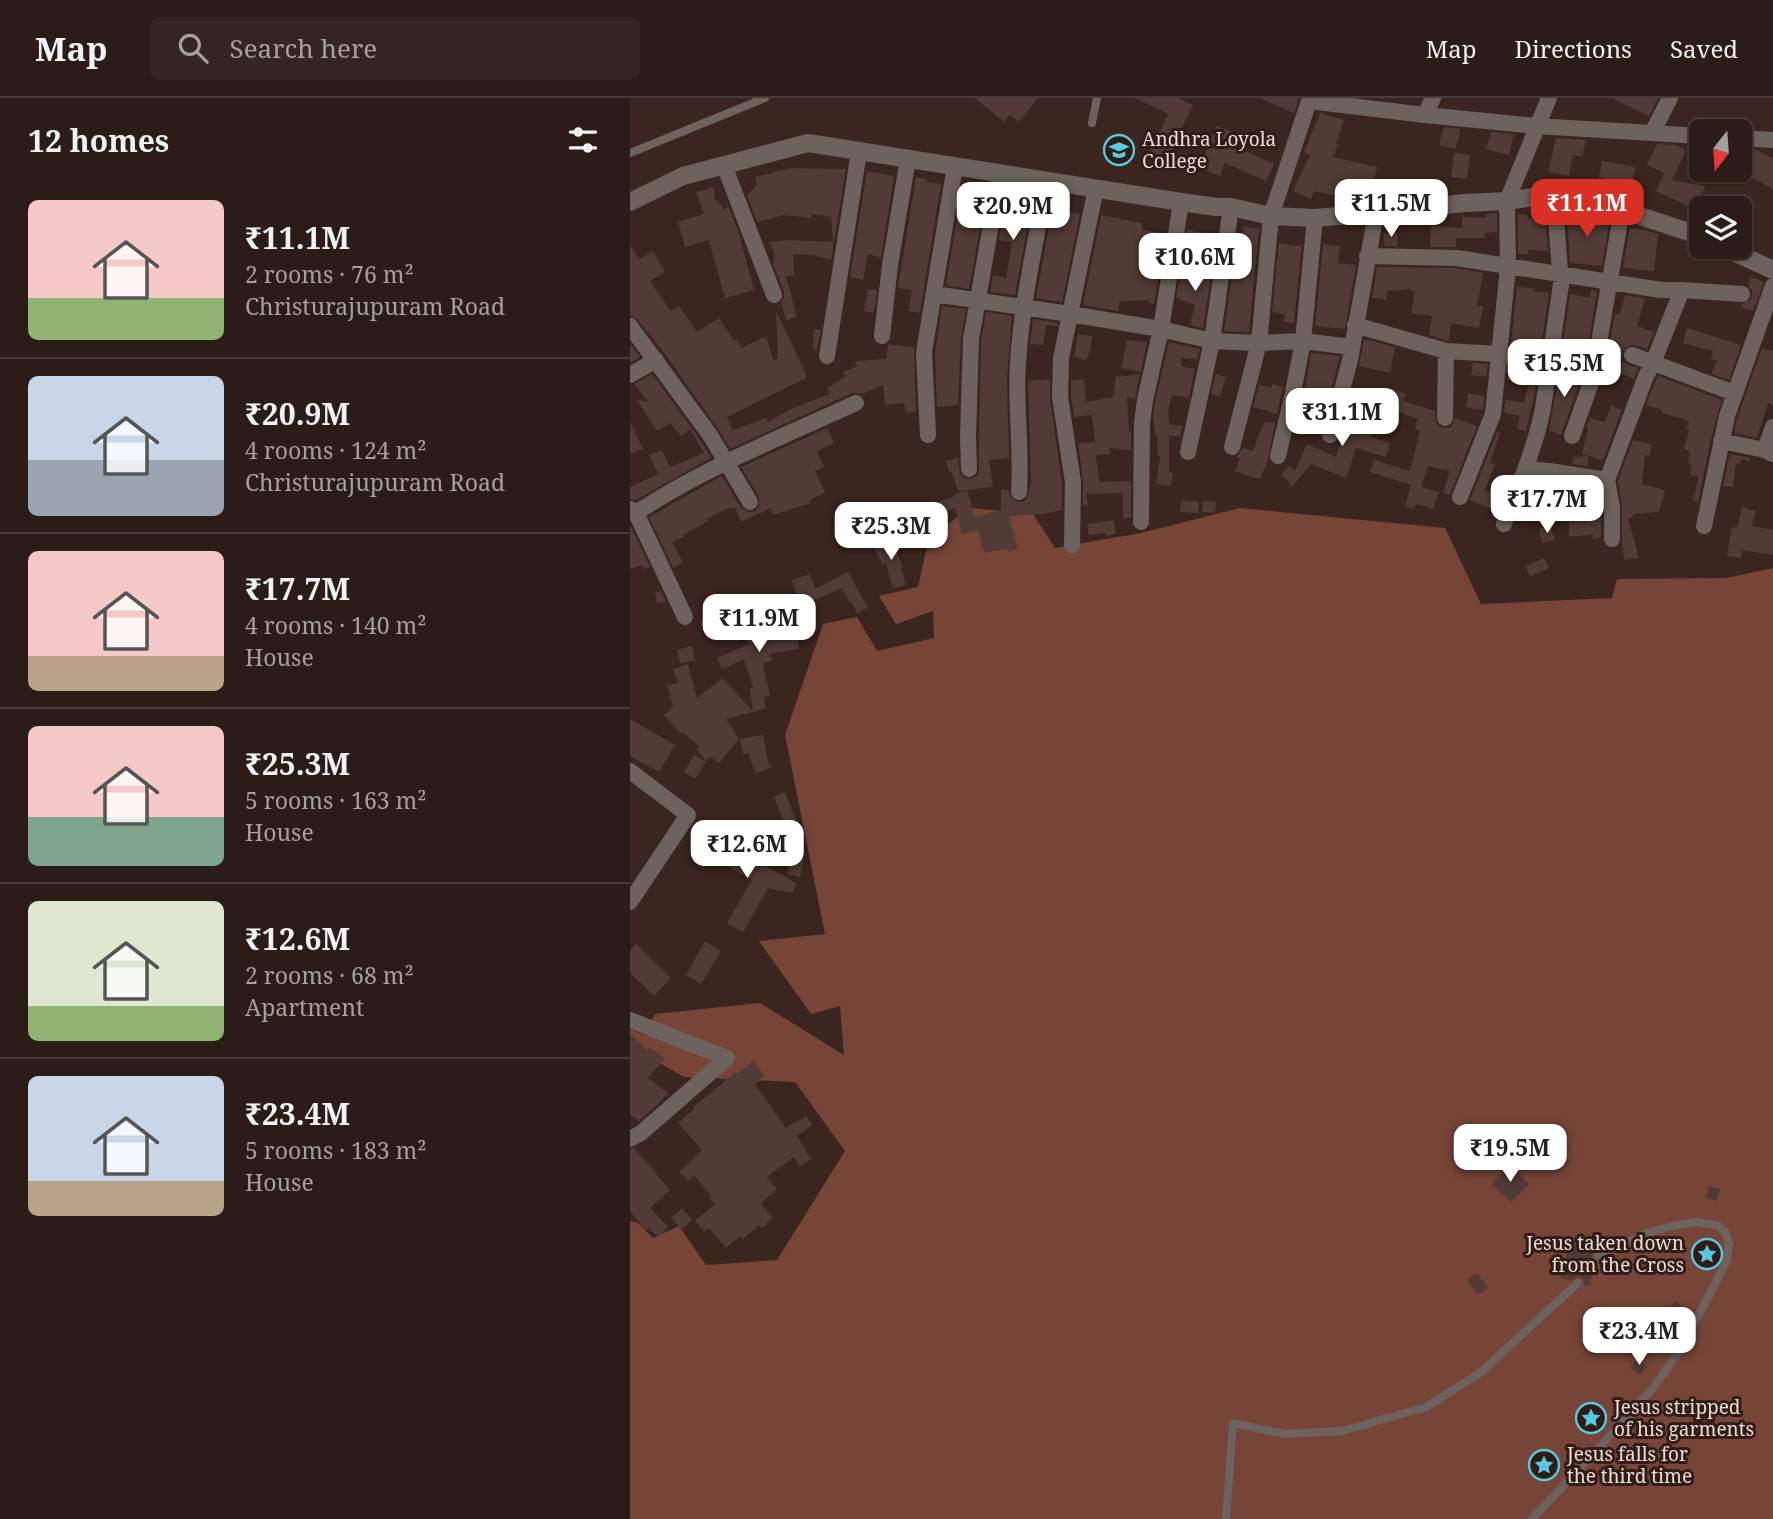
<!DOCTYPE html>
<html lang="en">
<head>
<meta charset="utf-8">
<style>
  body { margin:0; font-family:"Noto Serif",serif; background:#342520; color:#f1f3f6; height:100vh; display:flex; flex-direction:column; font-size:26px; white-space:nowrap }
  * { box-sizing:border-box; margin:0 }
  p { font-size:23px; color:#a6a1a1 }
  .icon { flex:none; width:38px; height:38px; fill:none; stroke:currentColor; stroke-width:2; stroke-linecap:round; stroke-linejoin:round }
  .map { position:relative; flex:1; overflow:hidden }
  .sheet { display:flex; flex-direction:column; background:#2c1c17; width:630px }
  .sheet>* { flex:none }
  .needle { width:46px; rotate:197deg }
  .tools { position:absolute; left:1059px; top:21px; display:grid; gap:14px }
  .tools a { display:grid; place-items:center; width:63px; height:63px; border-radius:10px; background:#2c1c17; box-shadow:0 2px 5px #0004,0 0 0 2px #483a36; font-size:35px }
  .price { position:absolute; translate:-50% -60px; padding:0 16px; border-radius:14px; background:#fff; color:#222; font-size:23px; line-height:46px; filter:drop-shadow(0 2px 4px #0008) }
  .price::after { content:''; position:absolute; left:50%; top:42px; width:21px; height:16px; margin-left:-10px; background:inherit; clip-path:polygon(0 0,100% 0,50% 100%) }
  .price.selected { background:#d93025; color:#fff }
  ul { padding:0; list-style:none }
  li { display:flex; align-items:center; gap:21px; height:175px; padding:0 28px }
  li+li { border-top:2px solid #483a36 }
  li span { display:grid; place-items:center; flex:none; width:196px; height:140px; border-radius:10px; color:#555 }
  li>.icon { margin-inline-start:auto }
  span .icon { width:84px; height:84px; fill:#fffc; stroke-width:1 }
  li b { font-size:30px }
  h2 { display:flex; justify-content:space-between; align-items:center; height:84px; padding:0 28px; font-size:30px }
  header { display:flex; align-items:center; gap:42px; box-sizing:border-box; height:98px; padding:0 35px; background:#2c1c17; border-bottom:2px solid #483a36 }
  header strong { font-size:33px }
  nav { display:flex; gap:38px; margin-inline-start:auto; font-size:24px }
  .search { width:490px; height:63px; background:#342520; display:flex; align-items:center; gap:18px; box-sizing:border-box; padding:0 24px; border-radius:10px; color:#a6a1a1; font-size:26px }
  main { display:flex; flex:1; min-height:0 }
  .map>svg:first-child { display:block }
  .green { fill:#764538 }
  .building { fill:#523b34 }
  .lines { fill:none; stroke-linecap:round; stroke-linejoin:round }
  .service { stroke:#6d625e; stroke-width:8 }
  .minor { stroke:#6d625e; stroke-width:16 }
  .tertiary { stroke:#6d625e; stroke-width:18 }
  .labels { text-anchor:middle; stroke-width:6; stroke-linejoin:round; paint-order:stroke }
  .poi-label { font-size:19px; fill:#ebdcd8; stroke:#301b15; text-anchor:start }
</style>
</head>
<body>
<header>
<strong>Map</strong>
<div class="search"><svg class="icon" aria-label="search" viewBox="0 0 24 24"><circle cx="10" cy="10" r="6"/><path d="M15 15l6 6"/></svg>Search here</div>
<nav><a>Map</a><a>Directions</a><a>Saved</a></nav>
</header>
<main>
<section class="sheet">
<h2>12 homes<svg class="icon" aria-label="filters" viewBox="0 0 24 24"><path d="M4 7h16M4 17h16"/><circle cx="9" cy="7" r="2"/><circle cx="15" cy="17" r="2"/></svg></h2>
<ul>
<li><span style="background:linear-gradient(#f6c9c9 70%,#8fb573 0)"><svg class="icon" aria-label="home" viewBox="0 0 24 24"><path d="M3 11l9-7 9 7M6 9v11h12V9"/></svg></span><div><b>₹11.1M</b><p>2 rooms · 76 m²</p><p>Christurajupuram Road</p></div></li>
<li><span style="background:linear-gradient(#c9d6e8 60%,#9aa5b1 0)"><svg class="icon" aria-label="home" viewBox="0 0 24 24"><path d="M3 11l9-7 9 7M6 9v11h12V9"/></svg></span><div><b>₹20.9M</b><p>4 rooms · 124 m²</p><p>Christurajupuram Road</p></div></li>
<li><span style="background:linear-gradient(#f6c9c9 75%,#b9a48a 0)"><svg class="icon" aria-label="home" viewBox="0 0 24 24"><path d="M3 11l9-7 9 7M6 9v11h12V9"/></svg></span><div><b>₹17.7M</b><p>4 rooms · 140 m²</p><p>House</p></div></li>
<li><span style="background:linear-gradient(#f6c9c9 65%,#7fa58c 0)"><svg class="icon" aria-label="home" viewBox="0 0 24 24"><path d="M3 11l9-7 9 7M6 9v11h12V9"/></svg></span><div><b>₹25.3M</b><p>5 rooms · 163 m²</p><p>House</p></div></li>
<li><span style="background:linear-gradient(#dfe7d0 75%,#8fb573 0)"><svg class="icon" aria-label="home" viewBox="0 0 24 24"><path d="M3 11l9-7 9 7M6 9v11h12V9"/></svg></span><div><b>₹12.6M</b><p>2 rooms · 68 m²</p><p>Apartment</p></div></li>
<li><span style="background:linear-gradient(#c9d6e8 75%,#b9a48a 0)"><svg class="icon" aria-label="home" viewBox="0 0 24 24"><path d="M3 11l9-7 9 7M6 9v11h12V9"/></svg></span><div><b>₹23.4M</b><p>5 rooms · 183 m²</p><p>House</p></div></li>
</ul>
</section>
<div class="map">
<svg width="1143" height="1421" viewBox="0 0 1143 1421">
  <rect width="100%" height="100%" fill="#3b251f"/>
  <!-- green -->
  <path class="green" d="M340 410 403 416 425 450 511 435 610 410 815 430 851 506 982 500 987 481 1096 480 1143 470V1421H0V1123L8 1125 23 1140 49 1128 76 1167 147 1162 215 1053 165 984 54 979 7 952 0 946V931L14 937 25 916 130 905 214 957 210 908 181 916 129 843 195 836 155 637 193 526 227 519 247 553 304 540 303 513 266 526 249 498 288 489 299 439Z"/>
  <!-- building -->
  <path class="building" d="M345 0H408L389 24 380 17 374 24Z
    M505 0H548L563 7 534 67 517 59 538 16Z
    M630 0H669L664 15Z
    M981 0H1028L1019 18Z
    M690 15 714 22 706 46 708 47 703 59 747 69 739 104H734L684 93 681 101 663 93 680 57 674 54Z
    M586 28 606 35 601 47 644 66 636 83 595 65 590 78 570 70Z
    M814 29 831 31 825 51 809 47Z
    M861 34 884 36 879 57 856 51Z
    M926 40 956 42 952 59 943 57 939 78 918 74Z
    M1027 46 1045 47 1056 52 1042 82 1075 88 1065 111 1026 93 1034 75 1017 67Z
    M1110 50 1127 52 1143 61V91L1110 73Z
    M824 55 840 57 837 81 821 79Z
    M972 63 1005 69 1002 85 969 80Z
    M160 70 216 71 201 162 182 157 163 156 164 177 156 178 167 219 156 222 151 204 154 199V194L144 168V154L138 144 159 142 203 144 201 119 181 116V120L153 117 128 124 126 121 117 97 127 87 125 79Z
    M237 73 264 78 251 160 238 156 233 182 220 179Z
    M286 79 297 81 296 84 311 86 290 215 278 213 282 192 268 190Z
    M351 84 358 85 339 191 316 187 332 90 349 95Z
    M83 89 85 101 94 111 99 109 109 136 124 192 95 200 79 142 55 149 48 124 74 116 66 94Z
    M377 94 388 95 387 101 402 104 385 197 360 194 363 177 376 180 382 144 369 142Z
    M423 107 437 111 436 113 450 116 432 204 406 200Z
    M937 114 957 117 958 116 980 121 972 168 940 165Z
    M867 115V134L855 135 854 140H826V149H800L801 128 832 130V119L856 120V116Z
    M888 116 898 117V120L915 119 918 153 898 152V156H888Z
    M471 117 512 125V132L535 136 533 153 522 150 516 175 529 174 524 206 519 205V202L490 203 488 213 453 207Z
    M613 128 629 131 619 234 594 233 603 170H606V168H603L607 142H612Z
    M1000 130 1015 132 1028 136 1024 173 993 170Z
    M557 131 586 138 583 163 553 157Z
    M767 134 768 148H755L753 136Z
    M649 145 670 148 672 146 664 225 654 224 655 216 642 214Z
    M693 146 710 148 708 165 726 167 715 231 685 228Z
    M0 147 9 161 23 153 35 174 20 183 41 213 49 208 67 234 89 220 104 243 108 242 111 250 136 238 143 262 148 261 146 213 176 276V280L97 319 103 332 136 320 138 324 163 310 200 296 197 290 215 279 213 274 227 268 225 263 256 261 258 246 279 249V248L284 249 286 314 276 315 274 305 255 307 253 287 232 296 222 295 100 351 88 331 35 256 8 222 0 218Z
    M747 169 826 170 853 175 847 207 853 208 849 230 821 225 819 243 799 237 802 218 781 215 785 193H781V191L757 193 756 202 742 200Z
    M582 171 573 230 560 227 565 207 546 200 551 173Z
    M1121 179 1134 184 1123 213 1111 209 1112 206 1120 202 1122 197V192L1118 188Z
    M887 189 903 190V193L919 195 911 249 881 247Z
    M238 191 247 192 244 215 234 213Z
    M961 192 967 193 957 254 932 251 940 196 960 200Z
    M995 197 1015 200 1007 228 1024 234 1017 251 1006 247H1000L992 253V259L978 255 985 216 989 217Z
    M312 208 336 211 331 241 328 307 307 309 305 255Z
    M356 214 382 218 377 280 379 360 359 362 363 389 328 393 322 374H319L316 363 328 360 330 376 335 381 344 380 348 377 349 371V339L351 242Z
    M403 221 428 225 427 228 416 227 413 247 400 246Z
    M1057 230 1111 247 1099 282 1082 276 1087 263 1081 261 1083 253 1053 245Z
    M184 231 191 232 187 251H183Z
    M448 236 462 238 460 253 456 262 444 259Z
    M734 241 765 249 760 275 729 268Z
    M497 242 517 244 511 274 491 270Z
    M539 244 570 251 567 261 552 260 551 268 565 271 559 300 542 297 538 312 539 326 553 328 550 339 539 337V374L543 375 541 388 526 386 530 358H528L527 338H526L523 321 525 304Z
    M0 246 10 259 0 265Z
    M1132 250 1143 253V307L1138 305 1127 340 1104 335 1107 321Z
    M681 255 710 258 693 323 682 320 689 292 675 289Z
    M993 263 998 267 1008 270 1004 281 988 274Z
    M843 265 858 266 856 279 841 277Z
    M879 267 895 269 894 283 877 281Z
    M930 272 953 274 931 337 919 332Z
    M22 276 71 343 81 360 6 402 0 401V389L28 376 19 357 32 352 40 369 74 355 60 331 51 338 40 325 27 333 7 302 18 304 4 286Z
    M510 276 505 301 497 299 499 334H501V352L480 350V356L466 357 469 384 501 383V420H493V395L456 396 458 407 453 408V383L448 345 465 344 462 317 444 319 441 298V283L454 281 456 304 483 299 486 277 489 279Z
    M586 276 596 279 590 299 581 296Z
    M1028 278 1092 302 1081 340 1068 404 1063 403 1069 378 1060 377 1062 366 1058 365 1060 353 1054 351 1059 332 1056 331 1059 323 1032 315V312L1016 307Z
    M420 281V301L432 385V412L414 416 379 418 388 451 378 454 377 450 354 455 348 432 332 436 325 410 312 415 308 404 324 399V396L337 392 345 419 371 412V392H379L380 399 388 404H393L397 400 401 384 398 283Z
    M642 286 653 289 647 316 623 309 629 287 642 290Z
    M898 287 906 288 896 333 887 331 890 318 874 315 875 302 894 305Z
    M761 290 776 296 773 303 805 313 806 324 810 329 816 330 821 329 825 320 847 328 820 397 813 395 820 373 798 368 791 389 809 394 803 411 786 406 784 411 775 408 781 387 740 374 744 362 780 373 790 333 785 331 788 321 754 309Z
    M838 295 854 298 853 312 836 309Z
    M981 308 992 312 973 362 952 356 958 331 956 330 960 320 975 324Z
    M718 309 747 318 741 339 760 345 756 359 726 350 716 380 681 366 662 389 659 387 660 385 651 377 659 368 665 373 677 346 706 359 715 329H713Z
    M0 323 13 351 0 356Z
    M634 324 645 325 638 361 631 380 629 381 605 373 610 360 607 359V358L613 350 623 353Z
    M197 330 204 345 187 353 194 369 185 373 195 394 180 402 181 405 143 417 141 410 111 424 105 410 102 411 101 409 76 421 78 423 53 437 54 439 42 444 53 464 43 470 19 419 92 378 111 410 119 414 125 413 129 408V399L111 369Z
    M867 334 870 335 860 365 865 366 855 392 873 399 867 413 840 402Z
    M1003 342 1022 346 1020 358 1015 357 1012 386 1035 392 1029 414 1003 416V419L998 420 1009 460 994 462 992 444V409L988 383Z
    M1100 356 1121 360 1120 363 1111 361 1110 366 1106 365 1103 389 1093 388Z
    M958 358V368L943 366 942 359Z
    M924 387H938L957 389V396H969L971 410V439L963 441V436L939 439 940 403 923 402Z
    M551 402 569 404 568 415 550 414Z
    M573 403 586 404 585 415 572 414Z
    M1112 409 1126 413 1122 428 1143 432V457L1112 452 1111 460 1097 458 1102 429 1107 430Z
    M282 412 288 424 272 431 266 419Z
    M484 422 486 436 476 438 475 435 459 437 457 426Z
    M0 427 20 469 14 471 12 467 0 471Z
    M921 428 925 442 912 445 909 431Z
    M260 439 273 469 271 470 276 487 263 490 256 465 252 467 243 447Z
    M914 460 919 470 900 478 896 468Z
    M218 474 238 510 227 515 222 504 220 505 212 490 171 508 162 482 180 476 185 491Z
    M31 493 36 504 27 505 25 494Z
    M130 514 139 534 166 530 169 551 140 556 143 562 133 566 140 598 134 599 136 610 123 614 120 590H123L114 561 92 571 87 560 119 546 103 526Z
    M88 516 93 528 75 536 70 523Z
    M62 548 65 562 50 565 47 552Z
    M58 566 67 600 93 580 123 614 96 621 109 641 89 665 80 658 76 663 67 652 69 648 52 634 51 636 34 617 43 609 37 587 48 585 43 571Z
    M0 621 45 647 29 674 0 658Z
    M133 637 138 664 141 669 126 676 118 655 113 656 110 641Z
    M64 657 76 664 65 681 54 674Z
    M155 694 172 739 162 744 144 699Z
    M81 737 166 785 163 795 138 790 113 834 97 825 122 782 72 754Z
    M162 756 174 759 170 779 157 776Z
    M75 843 91 853 71 886 56 877Z
    M6 846 41 880 24 898 0 875V853Z
    M0 936 18 952 20 949 35 961 18 980 38 995 29 1005 9 1023 0 1016Z
    M124 963 135 978 125 986 156 1030 176 1018 183 1027 167 1038 181 1061 170 1068 164 1059 137 1079 147 1091 131 1105 143 1120 132 1130 129 1127 113 1141 110 1138 96 1150 79 1130 74 1134 65 1122 85 1107 79 1100 81 1098 64 1077 58 1083 49 1074 72 1052 48 1025 64 1011 63 1009 106 974 107 976Z
    M4 1050 40 1092 20 1110 38 1129 28 1139 19 1130 15 1132 0 1113V1051Z
    M879 1067 899 1086 881 1104 861 1086Z
    M1079 1088 1090 1091 1087 1103 1076 1100Z
    M52 1110 62 1122 52 1131 41 1120Z
    M941 1142 968 1151 963 1154 962 1157V1161L967 1164 959 1188 954 1187V1183L951 1179H946L941 1183 930 1179Z
    M1081 1148 1084 1159 1072 1163 1069 1153Z
    M847 1175 858 1190 848 1197 837 1182Z
    M1046 1203 1055 1211 1048 1220 1039 1212Z
    M1008 1261 1017 1269 1010 1277 1001 1269Z
    M960 1311 969 1319 962 1328 953 1320Z
    M912 1359 922 1367 915 1376 905 1368Z"/>
  <g class="lines">
    <!-- service -->
    <path class="service" d="M462 25 467 0
      M0 55 135 0
      M596 1421 603 1325 654 1336 712 1333 796 1309 850 1275 948 1185
      M902 1421 958 1362 1024 1289 1049 1253 1081 1194 1096 1164 1099 1146 1095 1134 1087 1127 1064 1124 1039 1129 1017 1135 968 1158"/>
    <!-- minor -->
    <path class="minor" d="M680 0 679 3 795 17 906 28 1071 38
      M795 17 803 0
      M1022 35 1040 0
      M1110 40 1143 42
      M94 67 144 197
      M737 158 827 160 1031 192H1052
      M304 196 440 216 531 231 582 243 629 245 673 243 722 249
      M725 227 816 253 869 256 965 265
      M0 228 80 337 120 404
      M252 238 260 167 278 61
      M1002 257 1104 295
      M197 258 229 54
      M0 277 26 262
      M815 320 816 253
      M298 337 294 254 325 68
      M700 337 720 262 746 115
      M942 338 963 279 992 112
      M1091 343 1135 352 1143 356
      M602 349 629 245 641 118 679 3
      M1135 352 1143 329
      M558 354 582 243 601 109
      M648 358 663 295 673 243 685 120
      M339 371 338 339 341 241 370 75
      M895 371 919 373 977 382
      M389 394C392 351 385 307 388 264 392 203 406 143 417 82
      M830 399 863 316 878 169 877 103 919 0
      M0 411 6 415C74 370 152 339 226 305
      M6 415 55 519
      M511 424 512 325 515 302 531 231 551 104
      M874 426C889 388 905 350 913 310L931 186 924 96
      M1074 428 1097 318 1143 188
      M982 441V409L977 382 1016 278 1023 265 1052 192 1112 196
      M442 447 443 384 430 299 431 260 466 90
      M0 673 58 717 0 804
      M0 922 97 960 11 1035 0 1041"/>
    <!-- tertiary -->
    <path class="tertiary" d="M0 104 53 78 178 45 551 104 587 109H601L641 118 685 120 733 116 834 105 877 103 924 96 992 112 1071 138
      M1093 149 1143 172"/>
  </g>
  <!-- icons -->
  <defs>
    <g id="university-ring" transform="scale(1.575)"><circle r="9.5" fill="#301b15" stroke="#58c9e3" stroke-width="1.5"/><path d="M0-5L7-2L0 1L-7-2ZM-4 1L0 2.5L4 1V4Q0 6-4 4Z" fill="#58c9e3"/></g>
    <g id="sight-ring" transform="scale(1.575)"><circle r="9.5" fill="#301b15" stroke="#58c9e3" stroke-width="1.5"/><path d="M0-6L1.8-2.2L6-1.7L2.9 1.2L3.7 5.4L0 3.3L-3.7 5.4L-2.9 1.2L-6-1.7L-1.8-2.2Z" fill="#58c9e3"/></g>
  </defs>
  <g fill-rule="evenodd">
    <use href="#university-ring" x="489" y="52"/>
    <use href="#sight-ring" x="1077" y="1156"/>
    <use href="#sight-ring" x="961" y="1320"/>
    <use href="#sight-ring" x="914" y="1367"/>
  </g>
  <g class="labels">
    <!-- poi labels -->
    <g class="poi-label">
      <text x="512" y="48">Andhra Loyola<tspan x="512" dy="22">College</tspan></text>
      <text x="1054" y="1152" text-anchor="end">Jesus taken down<tspan x="1054" dy="22">from the Cross</tspan></text>
      <text x="984" y="1316">Jesus stripped<tspan x="984" dy="22">of his garments</tspan></text>
      <text x="937" y="1363">Jesus falls for<tspan x="937" dy="22">the third time</tspan></text>
    </g>
  </g>
</svg>
<div class="tools">
<a><svg class="needle" viewBox="-14 -14 28 28"><path d="M0-13l5 13h-10z" fill="#e53935"/><path d="M0 13l5-13h-10z" fill="#a6a1a1"/></svg></a>
<a><svg class="icon" aria-label="layers" viewBox="0 0 24 24"><path d="M12 4l9 5-9 5-9-5zM3 14l9 5 9-5"/></svg></a>
</div>
<b class="price" style="left:761px;top:141px">₹11.5M</b>
<b class="price selected" style="left:957px;top:141px">₹11.1M</b>
<b class="price" style="left:383px;top:144px">₹20.9M</b>
<b class="price" style="left:565px;top:195px">₹10.6M</b>
<b class="price" style="left:934px;top:301px">₹15.5M</b>
<b class="price" style="left:712px;top:350px">₹31.1M</b>
<b class="price" style="left:917px;top:437px">₹17.7M</b>
<b class="price" style="left:261px;top:464px">₹25.3M</b>
<b class="price" style="left:129px;top:556px">₹11.9M</b>
<b class="price" style="left:117px;top:782px">₹12.6M</b>
<b class="price" style="left:880px;top:1086px">₹19.5M</b>
<b class="price" style="left:1009px;top:1269px">₹23.4M</b>
</div>
</main>
</body>
</html>
